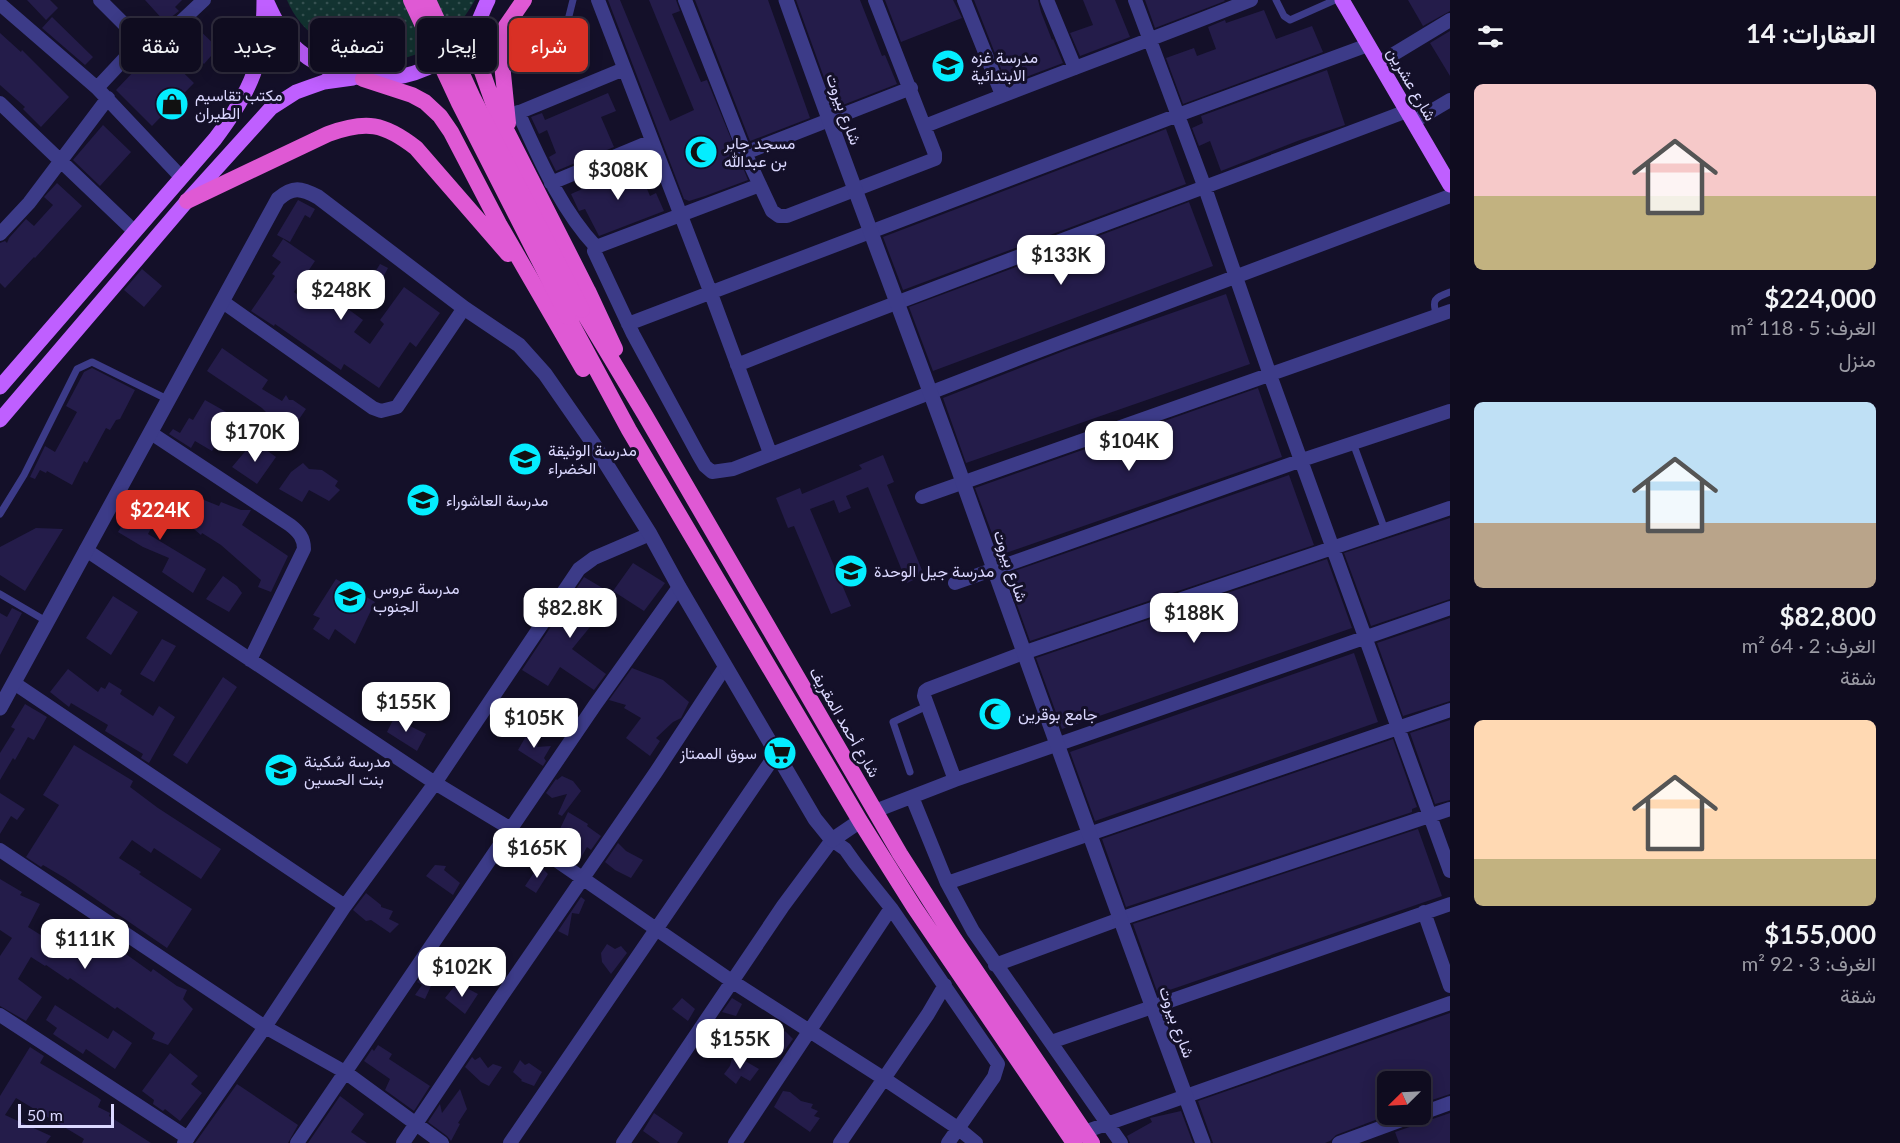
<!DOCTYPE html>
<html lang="ar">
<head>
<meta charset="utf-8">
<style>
  body { margin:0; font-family:Lato,Vazirmatn,sans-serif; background:#181528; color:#f1f3f6; direction:rtl; height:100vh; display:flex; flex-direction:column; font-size:22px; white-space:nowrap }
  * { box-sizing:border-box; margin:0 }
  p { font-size:20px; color:#9b9ba4 }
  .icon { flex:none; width:33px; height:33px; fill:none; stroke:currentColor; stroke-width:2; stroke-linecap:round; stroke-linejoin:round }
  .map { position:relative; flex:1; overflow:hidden; direction:ltr }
  .details { display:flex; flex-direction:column; background:#0f0c1f; width:450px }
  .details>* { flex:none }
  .top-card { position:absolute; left:18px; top:18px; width:570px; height:54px; direction:rtl; display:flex; gap:12px }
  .needle { width:39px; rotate:246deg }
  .controls { position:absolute; left:1377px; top:1071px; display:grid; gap:12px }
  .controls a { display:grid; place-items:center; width:54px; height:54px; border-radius:9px; background:#0f0c1f; box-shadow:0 3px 15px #0003,0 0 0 2px #2f2c3d; font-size:30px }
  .scale { position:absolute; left:18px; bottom:15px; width:96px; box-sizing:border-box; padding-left:6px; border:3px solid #dbd8ff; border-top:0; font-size:16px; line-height:21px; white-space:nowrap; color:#dbd8ff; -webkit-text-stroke:4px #141029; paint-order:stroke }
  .price { position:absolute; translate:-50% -51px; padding:0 14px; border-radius:12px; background:#fff; color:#222; font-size:20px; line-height:39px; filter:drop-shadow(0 2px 3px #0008) }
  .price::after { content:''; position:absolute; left:50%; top:36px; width:18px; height:14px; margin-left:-9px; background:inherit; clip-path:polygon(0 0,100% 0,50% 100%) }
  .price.on { background:#d93025; color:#fff }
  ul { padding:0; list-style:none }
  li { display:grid; align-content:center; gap:12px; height:318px; padding:0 24px }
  li span { display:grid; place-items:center; height:186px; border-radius:9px; color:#555 }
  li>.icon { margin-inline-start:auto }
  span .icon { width:108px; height:108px; fill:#fffc; stroke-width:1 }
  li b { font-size:26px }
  h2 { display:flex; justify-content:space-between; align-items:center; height:72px; padding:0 24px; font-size:26px }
  .pill { padding:0 21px; border-radius:9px; background:#0f0c1f; box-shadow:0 3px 15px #0003,0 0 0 2px #2f2c3d; font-size:21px; line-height:54px }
  .pill.on { background:#d93025; color:#fff }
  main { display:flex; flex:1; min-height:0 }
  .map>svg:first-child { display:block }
  .grass { fill:url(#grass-dots) }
  .building { fill:#241c4a }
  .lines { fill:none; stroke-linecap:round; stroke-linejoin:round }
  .service { stroke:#3c3b88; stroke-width:7 }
  .minor { stroke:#3c3b88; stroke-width:14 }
  .tertiary { stroke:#3c3b88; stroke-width:15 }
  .primary { stroke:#bf5fff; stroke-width:15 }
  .trunk { stroke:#df59d4; stroke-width:16 }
  .trunk-bridge { stroke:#df59d4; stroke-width:16 }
  .labels { text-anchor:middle; stroke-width:6; stroke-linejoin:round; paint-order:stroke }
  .poi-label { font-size:16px; fill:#dbd8ff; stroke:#141029; text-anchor:start }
  .street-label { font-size:16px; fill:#dbd8ff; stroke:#141029 }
</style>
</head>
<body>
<main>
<section class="details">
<h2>العقارات: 14<svg class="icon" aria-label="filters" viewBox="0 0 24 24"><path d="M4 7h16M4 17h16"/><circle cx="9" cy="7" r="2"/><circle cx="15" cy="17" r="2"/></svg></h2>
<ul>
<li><span style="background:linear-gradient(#f6c9c9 60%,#c2b280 0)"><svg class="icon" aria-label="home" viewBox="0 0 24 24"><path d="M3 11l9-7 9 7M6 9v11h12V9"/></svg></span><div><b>$224,000</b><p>الغرف: 5 · 118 m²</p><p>منزل</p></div></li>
<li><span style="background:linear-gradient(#bfe0f5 65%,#b9a48a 0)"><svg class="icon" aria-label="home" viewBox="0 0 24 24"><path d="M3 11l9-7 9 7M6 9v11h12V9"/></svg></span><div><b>$82,800</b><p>الغرف: 2 · 64 m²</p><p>شقة</p></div></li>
<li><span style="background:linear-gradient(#ffd9b3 75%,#c2b280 0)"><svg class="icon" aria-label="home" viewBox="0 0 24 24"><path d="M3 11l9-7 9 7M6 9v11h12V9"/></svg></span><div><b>$155,000</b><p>الغرف: 3 · 92 m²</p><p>شقة</p></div></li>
</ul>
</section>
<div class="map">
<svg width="1450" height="1143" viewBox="0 0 1450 1143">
  <defs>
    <pattern id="grass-dots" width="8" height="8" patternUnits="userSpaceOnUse" patternTransform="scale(1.5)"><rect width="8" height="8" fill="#133331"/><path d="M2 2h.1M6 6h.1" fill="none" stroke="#355050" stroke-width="1.8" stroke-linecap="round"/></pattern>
  </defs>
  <rect width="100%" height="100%" fill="#141029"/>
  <!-- grass -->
  <path class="grass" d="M287 0H475C465 17 453 35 436 45 418 56 394 62 374 61 338 59 300 33 287 0Z"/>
  <!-- building -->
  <path class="building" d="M27 0H50L58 8 46 20Z
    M145 0H182L175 7 179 11 165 22Z
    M608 0H620L670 121 694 110 649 0H676L680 11 672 14 701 82 707 80 748 180 705 196 689 201 684 199Z
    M695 0H768L810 118 750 141Z
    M796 0H860L882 56 885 55 897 84 835 108Z
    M885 0H953L962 18 901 42Z
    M974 0H1038L1041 12 1052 40 1053 39 1063 63 1007 84Z
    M1083 0H1115L1130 37 1080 56 1070 33 1093 25Z
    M1145 0H1224L1225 1 1155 28Z
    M1408 0H1450V11L1423 26Z
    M1264 10 1276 39 1312 26 1323 52 1183 104 1166 58 1194 48 1197 56 1216 49 1208 27 1225 20 1226 23Z
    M52 17 93 57 85 65 42 28Z
    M192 23 218 48 204 64 176 37Z
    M1450 31V76L1430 43Z
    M0 33 21 52 22 50 69 97 41 127 23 109 25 107 0 85Z
    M157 47 194 83 152 126 116 90Z
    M1327 70 1345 125 1300 140 1221 171 1210 141 1199 146 1192 128 1203 123 1201 116Z
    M608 93 616 111 601 117 614 147 556 171 549 157 556 153 547 130 539 134 531 117 542 113 545 120Z
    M103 125 131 152 100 186 73 160Z
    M1166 129 1186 184 903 290 883 237Z
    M637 165 650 196 656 193 664 211 599 236 585 209 579 211 571 194Z
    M57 183 82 206 35 258 34 257 5 288 0 283V243L5 241 7 243 9 238 26 219 34 226 53 205 44 197Z
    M298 200 315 209 310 218 305 215 290 242 277 235Z
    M1189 202 1213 266 933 371 909 307Z
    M283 239 315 261 294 292 315 308 325 295 346 311 348 309 363 320 354 332 370 344 384 324 380 320 404 287 440 313 416 347 410 342 379 388 344 364 341 370 275 324 274 326 251 311 275 276 272 274 281 262 272 256Z
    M380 264 388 268 378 287 369 282Z
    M142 269 162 286 144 307 124 290Z
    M1226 294 1250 364 966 463 943 398 1069 349Z
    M222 348 268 380 262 389 282 401 286 395 289 400H293L306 409 293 428 279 418 275 420 266 416 268 414 262 408 207 371Z
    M92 368 135 390 120 419 116 420 110 430 106 428 87 463 84 461 72 485 47 471 46 473 40 470 35 479 30 477 45 446 55 452 77 412 66 406 84 372Z
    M1258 388 1282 457 1000 555 975 488Z
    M205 400 237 418 228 435 223 432 212 451 195 441 191 448 169 434 173 429 180 433 189 418 193 420Z
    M258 444 276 457 257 484 232 467 248 448 252 451Z
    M883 455 894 482 887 485 924 575 907 583 868 487 846 496 851 508 839 513 834 500 810 509 851 606 831 614 794 526 788 528 776 498 800 488 802 494 862 469 859 465Z
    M303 463 309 469 322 470 338 481 335 486 340 490 329 501 309 490 302 502 279 489 291 472Z
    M1289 475 1314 545 1030 641 1006 574Z
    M140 490 158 499 161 494 168 504 164 512 161 510 148 534 206 569 193 593 162 572 169 558 143 547 118 532 134 506Z
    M175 496 201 505 204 500 219 506 221 502 241 510H251L242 525 288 556 271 592 258 587 261 580 221 545 202 533 201 535 182 519 180 523 169 511Z
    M1450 518V599L1371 626 1344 553Z
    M36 528 63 529 25 591 0 575V547Z
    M1327 559 1352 628 1062 729 1036 658Z
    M633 563 665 583 644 611 613 591Z
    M223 576 237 586 242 593 229 612 206 599Z
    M584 577 611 593 590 627 572 649 606 674 594 690 560 667 548 686 522 670Z
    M336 579 375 602 355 644 335 629 329 640 313 629 320 618 313 615Z
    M113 596 138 612 111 655 86 638Z
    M12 608 22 613 0 655V613L7 617Z
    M1450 618V701L1403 716 1377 643Z
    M162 639 176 646 154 682 140 674Z
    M1354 653 1378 722 1095 821 1070 752Z
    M632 668 663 680 689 702 681 718 673 722 656 738 660 741 650 756 626 738 641 718 624 708 626 705 609 700Z
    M68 669 98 692 101 687 105 689 109 682 122 690 120 694 153 716 159 706 175 717 149 763 141 758 143 754 105 731 108 725 71 703 69 707 50 692Z
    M223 677 237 687 187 764 173 755Z
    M25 704 47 717 34 740 28 737 15 760 13 758 0 780V753L15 729 11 727Z
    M396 714 411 724 410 726 426 734 417 751 387 732Z
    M1450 720V800L1435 804 1410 733Z
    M529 731 540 737 537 747 551 746 544 758 546 761 543 766 518 750Z
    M1393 739 1417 807 1412 809V812L1126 907 1102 839Z
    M74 745 133 781 130 787 158 808 221 849 201 879 154 848 151 853 132 840 119 858 141 872 139 874 192 909 167 948 65 878 43 865 41 867 26 857 59 805 43 795Z
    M562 776 573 781 581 791 562 816 558 814 567 794 552 798 546 793 556 779 557 780Z
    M0 793 25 809 17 820 11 816 0 834Z
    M568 812 588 824 587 826 601 836 591 850 587 847 579 861 567 855 575 842 559 831Z
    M1418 829 1442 896 1158 994 1133 924Z
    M618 843 626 851 643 860 631 878 615 870 605 862Z
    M435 865 446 866 444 870 460 883 453 895 426 876Z
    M539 865 548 874 536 893 525 886Z
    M0 879 22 892 20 895 40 904 28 927 63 949 82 920 107 936 109 934 127 946 123 952 151 972 153 969 177 986 187 990 183 999 193 1009 168 1045 152 1039 155 1033 117 1007 115 1009 70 978 68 980 46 965 45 966 31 957 18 979 42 997 26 1021 0 1006V956L12 938 0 930Z
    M366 893 381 905V907L393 911 389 919 399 924 390 933 371 920 366 921 353 910Z
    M581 897 585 900 579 914 572 913 568 936 558 931Z
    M607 944 615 949 621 946 627 953 611 974 602 962 601 953Z
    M427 968 437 973 425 999 415 995 422 985 417 982Z
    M457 983 478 994 465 1014 445 998Z
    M682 998 695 1009 688 1021 672 1009Z
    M732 998 742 1004 736 1016 722 1012Z
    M55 1005 108 1039 113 1030 132 1043 115 1069 86 1049 83 1054 53 1034 57 1028 46 1020Z
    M1450 1013V1094L1420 1104V1082H1388V1114H1391L1336 1135 1330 1141 1325 1143H1213L1198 1101Z
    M777 1026 783 1033 785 1031 793 1039 779 1058 770 1049 775 1043 770 1039Z
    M378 1045 392 1054 389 1059 430 1086 414 1111 385 1090 390 1079 364 1061 372 1049 374 1051Z
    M30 1047 44 1056 40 1063 97 1097 101 1100 98 1107 110 1113 109 1116 151 1143H82L84 1139 16 1098 5 1115 51 1136 46 1143H0V1096Z
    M170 1053 198 1076 191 1084 202 1093 180 1121 165 1109 163 1111 153 1104 154 1100 142 1091Z
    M733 1054 759 1069 750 1081 741 1076 736 1084 724 1074 730 1066Z
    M472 1057 475 1060 480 1057 488 1068 493 1064 502 1067 489 1086 481 1082 465 1067Z
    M520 1060 525 1065 529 1063 542 1072 534 1086 521 1081 522 1080 513 1072Z
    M237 1084 298 1125 288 1143H195Z
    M460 1089 467 1109 458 1123 460 1124 451 1141 447 1136 428 1122 440 1104 442 1113Z
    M783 1091 790 1092 801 1101 813 1104 811 1108 818 1111 814 1116 820 1118 810 1132 774 1107Z
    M340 1096 364 1114 351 1132 367 1143H308Z
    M1181 1111 1193 1143H1130L1127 1136 1152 1122 1150 1118Z
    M654 1113 683 1133 677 1143H660L643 1131Z
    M1450 1113V1143H1399L1395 1132Z"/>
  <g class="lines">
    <!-- service -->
    <path class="service" d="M1276 0 1284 16 1290 20 1335 0
      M503 53 564 29 567 24 573 0
      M1437 316C1431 299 1435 298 1450 292
      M1353 443 1385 530
      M0 514 24 475 77 369 92 362 169 400
      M0 594 46 621
      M910 772 893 722 927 706"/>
    <!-- minor -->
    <path class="minor" d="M100 0 141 41
      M598 0 710 291 770 453
      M685 0 745 153 772 211 779 216H787L935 159V154L875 0
      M964 0 1002 95
      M1047 0 1075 68
      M1135 0 1205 188 1270 375 1450 871
      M0 4 97 88 181 177
      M1379 63 1450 20
      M97 88 141 41 173 29 204 0
      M0 103 134 231
      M518 112C540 160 560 208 596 247L594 251 633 334 698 454 705 466 712 472 733 469 1025 356 1450 196
      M510 116 624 69
      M1413 122 1450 100
      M925 126C1033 83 1143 43 1251 0
      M745 153 911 88
      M551 183 652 141
      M0 234 29 203 108 98
      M596 247 760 185
      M223 302 373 408 381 411 397 407 464 308
      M628 324 1178 115 1368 45
      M737 365C959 276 1184 196 1407 111
      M151 433 290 525C299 532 304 538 304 549L250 660
      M922 497 1450 311
      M86 550 435 783 511 829 733 982 883 1078 959 1129 976 1143
      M955 583 1302 460 1450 411
      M14 683 345 906
      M955 780 924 696 925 691 928 689 1023 653 1450 508
      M912 797 947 883 973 931 1121 1143
      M875 811 955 780 1450 608
      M0 850 265 1027 345 1072 442 1143
      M947 883 1450 710
      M1424 912 1450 986
      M995 965 1120 919 1450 809
      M0 1015 188 1138
      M1051 1042 1450 904
      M1420 1114 1450 1103
      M1084 1132 1450 1003
      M184 1143 265 1027 345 906 435 783 579 569 594 558 650 534
      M297 1143 595 705 679 587
      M403 1143 499 1000 656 772 725 667
      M510 1143 776 754
      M623 1143 783 906 832 840 845 849 855 863 891 908 998 1064 994 1077 948 1143
      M735 1143 891 908
      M840 1143 928 1014 945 985
      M1339 1143 1418 1114"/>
    <!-- tertiary -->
    <path class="tertiary" d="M786 0C843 161 905 321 963 482 1042 703 1121 924 1203 1143
      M0 708 278 199C293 186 301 188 318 197L464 308 519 345 545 374 593 443 650 534 679 587 815 819 832 840 860 821"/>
    <!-- primary -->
    <path class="primary" d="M266 0C274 18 283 36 298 50 350 95 434 87 474 29 480 21 483 9 488 0
      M1342 0 1450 185
      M0 387 215 139C252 90 264 61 264 0
      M0 420 187 201 271 108 296 92 307 88 324 82 353 78"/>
    <!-- trunk -->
    <path class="trunk" d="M474 29 479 63 495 108 588 291 615 349
      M363 79 412 95 425 102 440 116 451 132 499 224 583 369
      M508 123 501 54 506 26 524 0
      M187 201 328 134C366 120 384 123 416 148L508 254
      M582 310 645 415 900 854 955 940 1092 1143
      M568 317 629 430 860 821 914 907 1074 1143"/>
    <!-- trunk-bridge -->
    <path class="trunk-bridge" d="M411 0 459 103 568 317
      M428 0 473 98 582 310"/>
  </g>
  <!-- icons -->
  <defs>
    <g id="school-disc" transform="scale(1.725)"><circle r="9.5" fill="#04edff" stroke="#141029"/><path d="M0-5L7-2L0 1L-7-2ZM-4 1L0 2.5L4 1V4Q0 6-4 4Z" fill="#111"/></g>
    <g id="shop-disc" transform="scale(1.725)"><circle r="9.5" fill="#04edff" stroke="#141029"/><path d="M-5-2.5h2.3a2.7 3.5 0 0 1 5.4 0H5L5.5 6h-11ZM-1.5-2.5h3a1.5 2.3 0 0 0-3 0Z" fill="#111"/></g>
    <g id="mosque-disc" transform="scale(1.725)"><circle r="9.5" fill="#04edff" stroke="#141029"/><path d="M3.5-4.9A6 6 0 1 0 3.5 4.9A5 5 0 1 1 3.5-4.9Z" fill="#111"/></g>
    <g id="supermarket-disc" transform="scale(1.725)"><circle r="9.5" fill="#04edff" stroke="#141029"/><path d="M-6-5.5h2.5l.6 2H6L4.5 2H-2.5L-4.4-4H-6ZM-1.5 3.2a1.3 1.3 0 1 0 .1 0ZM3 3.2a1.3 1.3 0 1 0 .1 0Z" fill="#111"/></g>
  </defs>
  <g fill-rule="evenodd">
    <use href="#school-disc" x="948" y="66"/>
    <use href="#shop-disc" x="172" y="104"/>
    <use href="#mosque-disc" x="701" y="152"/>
    <use href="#school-disc" x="525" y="459"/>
    <use href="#school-disc" x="423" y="500"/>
    <use href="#school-disc" x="851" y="571"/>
    <use href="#school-disc" x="350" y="597"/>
    <use href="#mosque-disc" x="995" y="714"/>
    <use href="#supermarket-disc" x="780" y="753"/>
    <use href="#school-disc" x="281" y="770"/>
  </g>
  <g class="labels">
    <!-- poi labels -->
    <g class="poi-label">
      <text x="971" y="63">مدرسة غزه<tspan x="971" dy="18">الابتدائية</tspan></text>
      <text x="195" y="101">مكتب تقاسيم<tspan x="195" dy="18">الطيران</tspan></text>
      <text x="724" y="149">مسجد جابر<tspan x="724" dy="18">بن عبدالله</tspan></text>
      <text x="548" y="456">مدرسة الوثيقة<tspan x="548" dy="18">الخضراء</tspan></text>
      <text x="446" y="506">مدرسة العاشوراء</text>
      <text x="874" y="577">مدرسة جيل الوحدة</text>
      <text x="373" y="594">مدرسة عروس<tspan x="373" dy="18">الجنوب</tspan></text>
      <text x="1018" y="720">جامع بوقرين</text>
      <text x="757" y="759" text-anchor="end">سوق الممتاز</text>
      <text x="304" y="767">مدرسة سُكينة<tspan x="304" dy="18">بنت الحسين</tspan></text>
    </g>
    <!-- street labels -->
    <g class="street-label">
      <text transform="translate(1412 84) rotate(60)" y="6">شارع عشرين</text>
      <text transform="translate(844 109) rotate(70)" y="6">شارع بيروت</text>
      <text transform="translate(1011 566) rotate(71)" y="6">شارع بيروت</text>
      <text transform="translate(845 722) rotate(60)" y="6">شارع أحمد المقريف</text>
      <text transform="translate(1177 1022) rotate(70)" y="6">شارع بيروت</text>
    </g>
  </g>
</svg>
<div class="controls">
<a><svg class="needle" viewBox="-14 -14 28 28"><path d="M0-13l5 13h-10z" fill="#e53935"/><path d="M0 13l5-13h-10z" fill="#9b9ba4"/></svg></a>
</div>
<div class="scale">50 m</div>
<b class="price" style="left:618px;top:201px">$308K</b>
<b class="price" style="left:1061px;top:286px">$133K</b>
<b class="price" style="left:341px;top:321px">$248K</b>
<b class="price" style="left:255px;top:463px">$170K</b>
<b class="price" style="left:1129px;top:472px">$104K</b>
<b class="price on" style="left:160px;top:541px">$224K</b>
<b class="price" style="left:570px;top:639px">$82.8K</b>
<b class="price" style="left:1194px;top:644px">$188K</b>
<b class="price" style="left:406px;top:733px">$155K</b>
<b class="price" style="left:534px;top:749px">$105K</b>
<b class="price" style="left:537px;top:879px">$165K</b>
<b class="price" style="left:85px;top:970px">$111K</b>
<b class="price" style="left:462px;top:998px">$102K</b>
<b class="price" style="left:740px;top:1070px">$155K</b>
<div class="top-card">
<a class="pill on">شراء</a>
<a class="pill">إيجار</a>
<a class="pill">تصفية</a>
<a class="pill">جديد</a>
<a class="pill">شقة</a>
</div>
</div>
</main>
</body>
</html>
